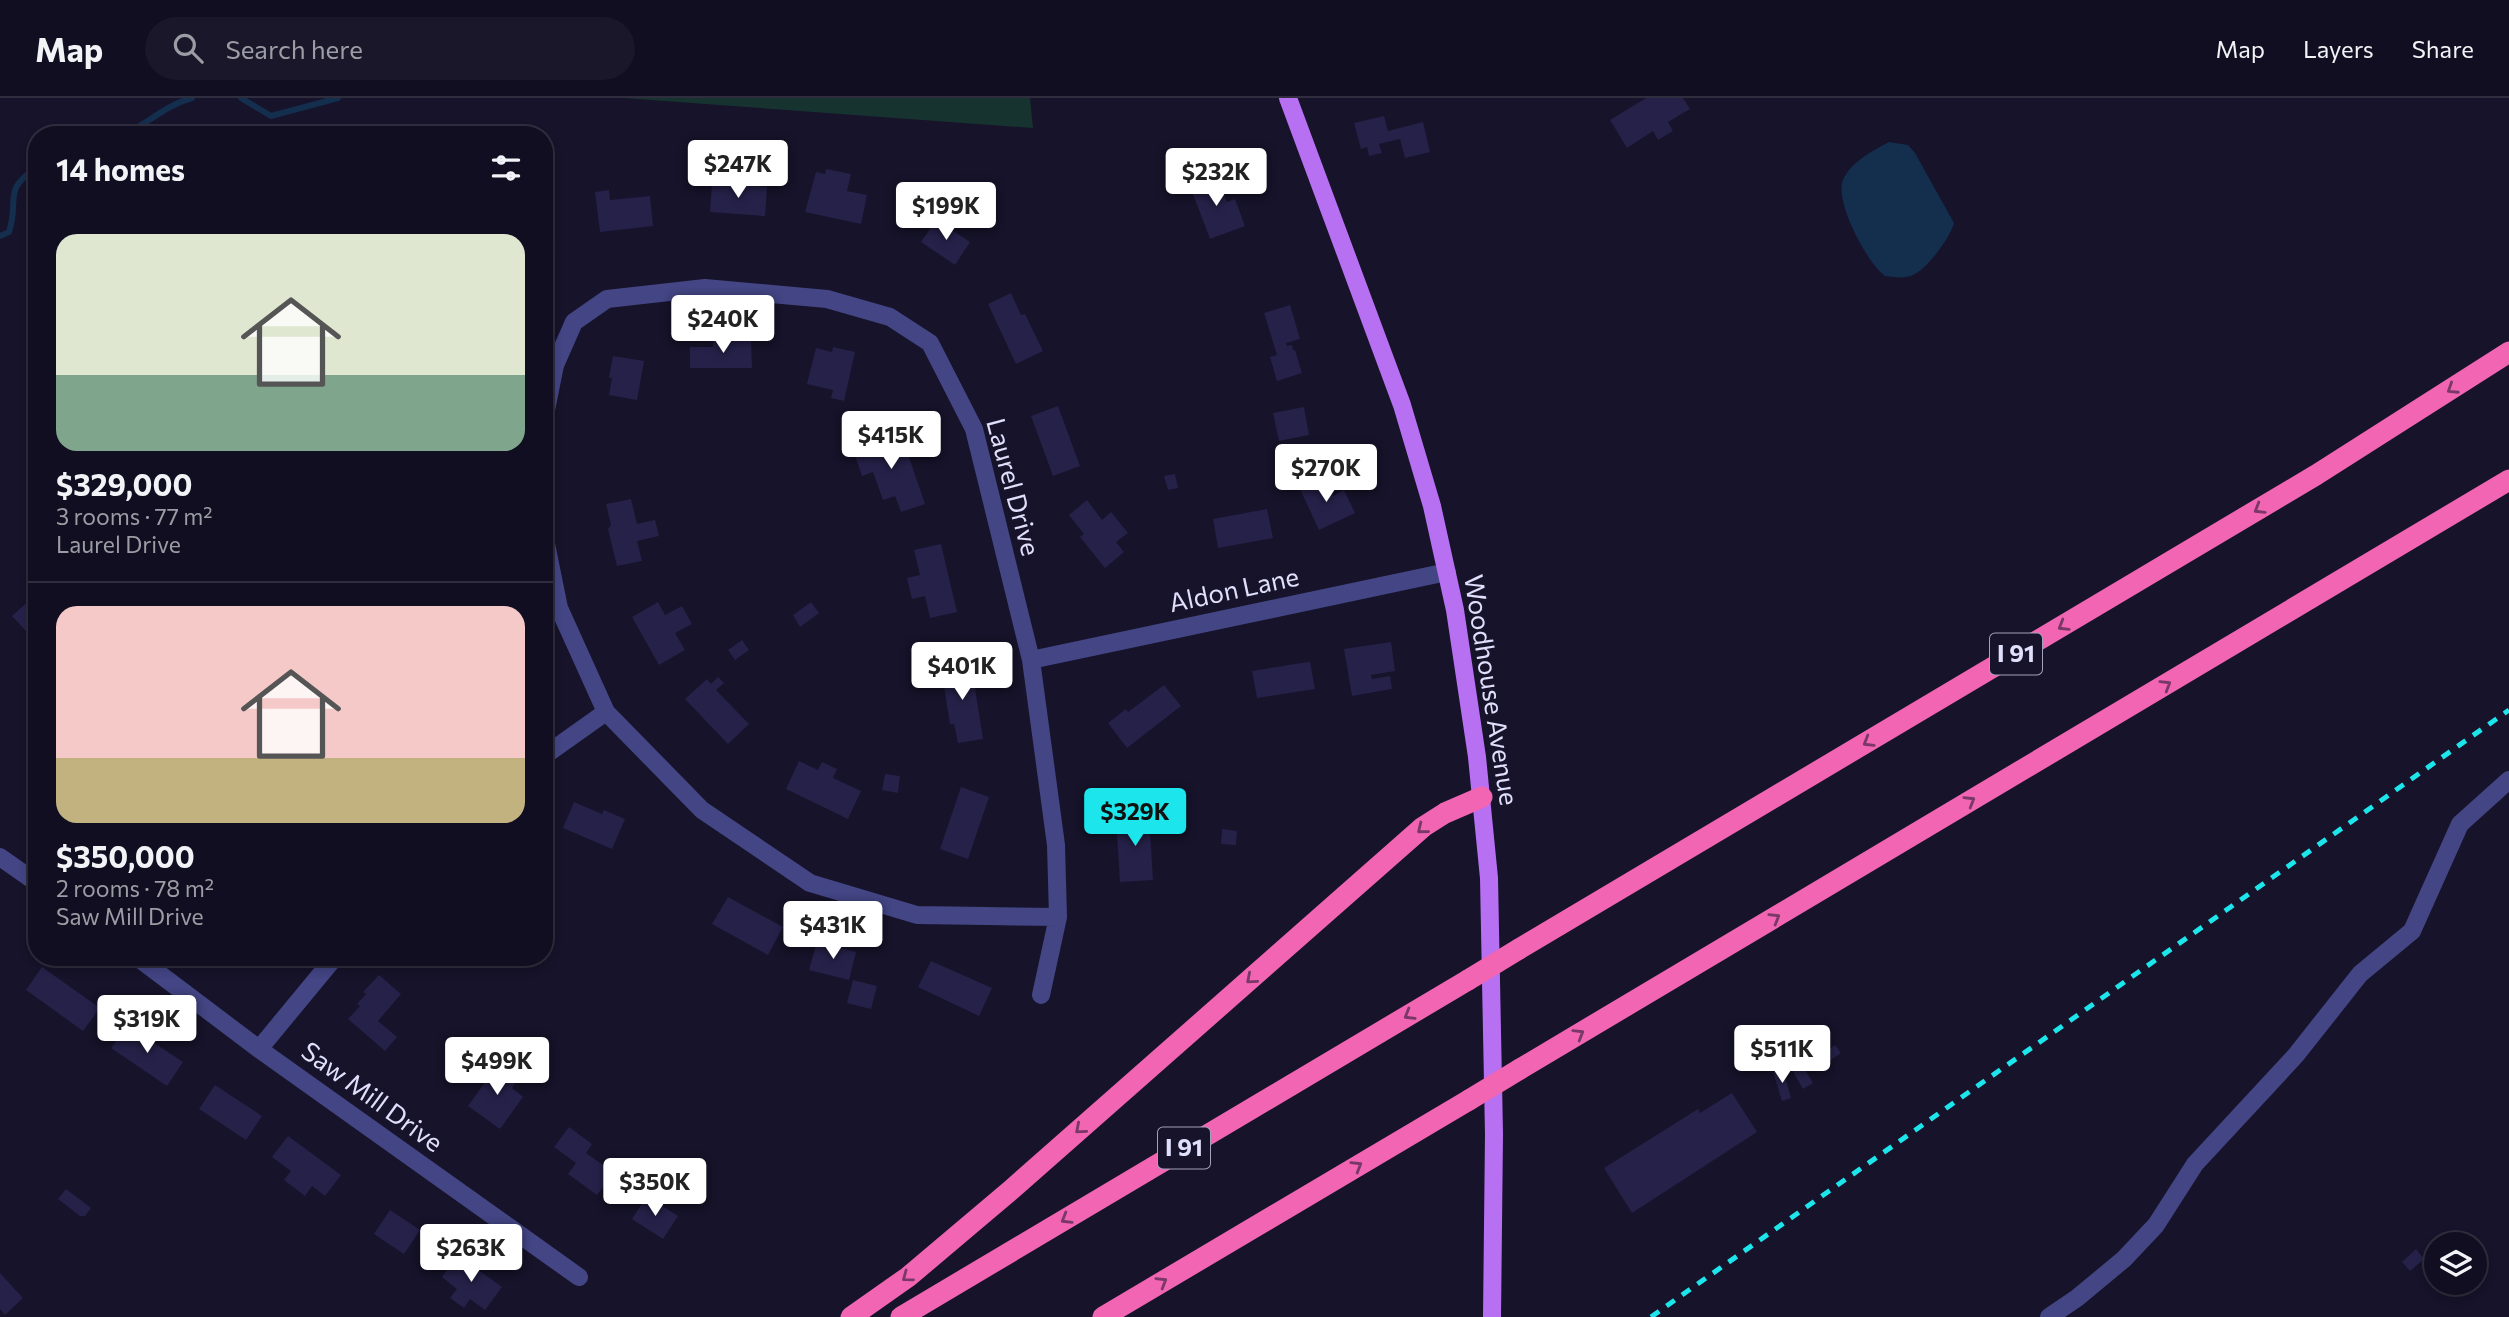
<!DOCTYPE html>
<html lang="en">
<head>
<meta charset="utf-8">
<style>
  body { margin:0; font-family:Commissioner,sans-serif; background:#191729; color:#f1f3f6; height:100vh; display:flex; flex-direction:column; font-size:26px; white-space:nowrap }
  * { box-sizing:border-box; margin:0 }
  p { font-size:23px; color:#9c9ca5 }
  .icon { flex:none; width:38px; height:38px; fill:none; stroke:currentColor; stroke-width:2; stroke-linecap:round; stroke-linejoin:round }
  .map { position:relative; flex:1; overflow:hidden }
  .details { position:absolute; left:28px; top:28px; width:525px; height:840px; display:flex; flex-direction:column; background:#100e20; border-radius:28px; box-shadow:0 4px 10px #0003,0 0 0 2px #302e3e }
  .details>* { flex:none }
  .fabs { position:absolute; left:2424px; top:1134px; display:grid; gap:14px }
  .fabs a { display:grid; place-items:center; width:63px; height:63px; border-radius:50%; background:#100e20; box-shadow:0 4px 10px #0003,0 0 0 2px #302e3e; font-size:35px }
  .price { position:absolute; translate:-50% -60px; padding:0 16px; border-radius:7px; background:#fff; color:#222; font-size:23px; line-height:46px; filter:drop-shadow(0 2px 4px #0008) }
  .price::after { content:''; position:absolute; left:50%; top:42px; width:21px; height:16px; margin-left:-10px; background:inherit; clip-path:polygon(0 0,100% 0,50% 100%) }
  .price.on { background:#1ce5eb; color:#111 }
  ul { padding:0; list-style:none }
  li { display:grid; align-content:center; gap:14px; height:371px; padding:0 28px }
  li+li { border-top:2px solid #302e3e }
  li span { display:grid; place-items:center; height:217px; border-radius:21px; color:#555 }
  li>.icon { margin-inline-start:auto }
  span .icon { width:126px; height:126px; fill:#fffc; stroke-width:1 }
  li b { font-size:30px }
  h2 { display:flex; justify-content:space-between; align-items:center; height:84px; padding:0 28px; font-size:30px }
  header { display:flex; align-items:center; gap:42px; box-sizing:border-box; height:98px; padding:0 35px; background:#100e20; border-bottom:2px solid #302e3e }
  header strong { font-size:33px }
  nav { display:flex; gap:38px; margin-inline-start:auto; font-size:24px }
  .search { width:490px; height:63px; background:#191729; display:flex; align-items:center; gap:18px; box-sizing:border-box; padding:0 24px; border-radius:38px; color:#9c9ca5; font-size:26px }
  .map>svg:first-child { display:block }
  .green { fill:#173330 }
  .water { fill:#142e4d }
  .lines { fill:none; stroke-linecap:round; stroke-linejoin:round }
  .stream { stroke:#142e4d; stroke-width:6 }
  .building { fill:#262149 }
  .minor { stroke:#434584; stroke-width:18 }
  .major { stroke:#b870f2; stroke-width:18 }
  .highway { stroke:#f165b2; stroke-width:21 }
  .rail { stroke:#1ce5eb; stroke-width:5; stroke-dasharray:10 9; stroke-linecap:butt }
  .highway-bridge { stroke:#f165b2; stroke-width:21 }
  .oneway { stroke:#793867 }
  .labels { text-anchor:middle; stroke-width:7; stroke-linejoin:round; paint-order:stroke }
  .shield { fill:#16132a; stroke:#a3a2bd; stroke-width:2 }
  .shield-label { font-size:24px; font-weight:bold; fill:#e0dffc }
  .street-label { font-size:26px; fill:#e0dffc; stroke:#16132a }
</style>
</head>
<body>
<header>
<strong>Map</strong>
<div class="search"><svg class="icon" aria-label="search" viewBox="0 0 24 24"><circle cx="10" cy="10" r="6"/><path d="M15 15l6 6"/></svg>Search here</div>
<nav><a>Map</a><a>Layers</a><a>Share</a></nav>
</header>
<div class="map">
<svg width="2509" height="1219" viewBox="0 0 2509 1219">
  <rect width="100%" height="100%" fill="#16132a"/>
  <!-- green -->
  <path class="green" d="M623 0H1030L1033 30Z"/>
  <!-- water -->
  <path class="water" d="M1889 44 1908 47 1915 55 1954 125C1951 139 1926 172 1913 177 1904 181 1895 179 1885 178 1867 165 1834 103 1843 82 1851 64 1872 53 1889 44Z"/>
  <g class="lines">
    <!-- stream -->
    <path class="stream" d="M241 0 271 18 338 0
      M122 37C147 27 165 7 192 0
      M0 138 9 134C20 100 1 94 37 69"/>
  </g>
  <!-- building -->
  <path class="building" d="M1646 0H1683L1690 11 1668 24 1673 33 1658 42 1653 33 1627 50 1610 22Z
    M1384 18 1388 33 1423 24 1430 54 1405 60 1400 41 1379 46 1382 55 1369 58 1367 49 1361 51 1354 25Z
    M826 71 851 76 847 93 867 97 861 126 805 114 816 74 825 76Z
    M1217 78 1227 104 1235 101 1245 128 1210 141 1190 88Z
    M712 85 767 89 765 118 710 114Z
    M932 89 949 100 938 118 921 106Z
    M609 92 610 102 650 98 653 128 600 134 595 94Z
    M936 122 970 144 955 167 921 144Z
    M544 137 556 150 544 161Z
    M1011 195 1021 217 1025 216 1043 253 1016 266 988 206Z
    M1290 207 1300 241 1286 245 1287 248 1292 247 1293 252H1295L1302 275 1277 283 1270 259 1277 257 1264 215Z
    M713 241H751L752 270H690V249H713Z
    M833 249 855 254 844 303 831 300 833 292 807 286 816 250 832 254Z
    M613 258 644 263 637 302 609 297 612 280H609Z
    M1058 308 1080 368 1053 378 1031 318Z
    M1304 309 1309 337 1279 343 1273 315Z
    M901 336 925 406 901 414 895 398 883 402 873 374 862 378 853 352Z
    M1175 376 1178 390 1168 392 1164 378Z
    M1324 380 1333 398 1344 392 1355 415 1319 432 1300 391Z
    M631 401 637 426 655 422 659 438 637 443 642 463 617 468 608 431 611 427 606 406Z
    M1087 402 1102 422 1111 414 1128 435 1116 444 1124 454 1105 470 1080 439 1084 436 1069 417Z
    M1267 411 1273 440 1218 450 1213 421Z
    M941 446 957 514 930 520 925 498 912 501 907 480 920 477 914 452Z
    M32 500 37 505V545L12 518Z
    M658 504 665 517 682 508 692 526 675 535 685 552 659 567 632 519Z
    M811 504 819 515 800 529 793 517Z
    M742 542 749 552 735 562 728 552Z
    M1391 544 1395 573 1371 577 1372 581 1390 578 1392 591 1352 598 1344 551Z
    M971 564 983 641 958 645 954 626H950L941 569Z
    M1308 564H1310L1315 591 1257 600 1252 573Z
    M718 579 724 585 716 592 749 626 728 646 685 601 707 581 711 586Z
    M1164 587 1181 608 1127 650 1108 625 1126 611 1128 614Z
    M799 663 818 672 822 664 837 671 833 680 861 693 848 721 786 691Z
    M885 676 900 678 898 695 882 692Z
    M961 689 989 699 968 761 940 751Z
    M574 704 602 716 604 712 625 721 612 751 563 730Z
    M1149 717 1153 782 1120 784 1116 719Z
    M1222 731 1237 733 1236 747 1221 746Z
    M728 799 783 829 768 857 712 826Z
    M817 844 856 854 849 882 809 872Z
    M931 863 992 890 979 918 918 889Z
    M42 869 100 910 83 933 26 892Z
    M379 877 401 896 378 923 397 939 385 953 348 921 360 908 357 906 366 896 363 894Z
    M853 882 877 888 871 911 847 905Z
    M127 927 183 964 167 988 111 950Z
    M1835 947 1841 955 1822 968 1816 960Z
    M1798 960 1813 985 1803 991 1788 965Z
    M498 966 518 981 512 990 523 999 500 1031 468 1008Z
    M1783 971 1791 1000 1782 1003 1773 974Z
    M215 987 262 1018 246 1042 199 1011Z
    M1732 995 1757 1034 1632 1115 1604 1070 1698 1011 1700 1015Z
    M569 1029 592 1046 586 1055 614 1075 597 1097 568 1076 576 1065 554 1049Z
    M288 1038 341 1077 325 1098 312 1088 305 1098 284 1082 291 1073 272 1059Z
    M66 1091 91 1110 85 1118H80L58 1101Z
    M647 1098 678 1118 663 1141 632 1121Z
    M390 1112 420 1132 404 1156 374 1136Z
    M2416 1151 2424 1161 2410 1173 2402 1164Z
    M458 1157 502 1189 485 1212 470 1201 464 1210 450 1200 457 1191 442 1179Z
    M0 1175 23 1200 5 1217 0 1211Z"/>
  <g class="lines">
    <!-- minor -->
    <path class="minor" d="M544 322 555 267 574 224 607 201 705 190 827 201 890 219 930 245 974 331 1031 562 1056 747 1058 819 1041 897
      M544 436 559 510 606 614 702 712 810 785 917 817 1058 819
      M1031 562 1447 474
      M544 658 606 614
      M0 759 37 785
      M137 859 259 951 579 1179
      M259 951 335 859
      M2049 1219 2077 1200 2124 1161 2156 1127 2195 1066 2296 957 2360 876 2412 833 2460 726 2509 682"/>
    <!-- major -->
    <path class="major" d="M1288 0 1402 307 1432 408 1455 512 1477 659 1489 780 1494 1036 1492 1219"/>
    <!-- highway -->
    <path class="highway" d="M1519 851 2316 377 2509 254
      M1520 971 2509 382
      M851 1219 908 1179 1011 1092 1423 729 1445 715 1482 699
      M901 1219 1468 882
      M1103 1219 1469 1002"/>
    <!-- rail -->
    <path class="rail" d="M1651 1219 2509 612"/>
    <!-- highway-bridge -->
    <path class="highway-bridge" d="M1468 882 1519 851
      M1469 1002 1520 971"/>
  </g>
  <!-- one-way arrows -->
  <defs><path id="oneway-chevron" d="M-2-3.5L2.5 0L-2 3.5" fill="none" stroke-width="1.6" stroke-linecap="round" stroke-linejoin="round" transform="scale(1.75)"/></defs>
  <g class="oneway">
    <use href="#oneway-chevron" transform="translate(2452 291) rotate(147)"/>
    <use href="#oneway-chevron" transform="translate(2259 411) rotate(149)"/>
    <use href="#oneway-chevron" transform="translate(2063 528) rotate(149)"/>
    <use href="#oneway-chevron" transform="translate(2166 587) rotate(-31)"/>
    <use href="#oneway-chevron" transform="translate(1868 644) rotate(149)"/>
    <use href="#oneway-chevron" transform="translate(1970 703) rotate(-31)"/>
    <use href="#oneway-chevron" transform="translate(1422 731) rotate(141)"/>
    <use href="#oneway-chevron" transform="translate(1775 820) rotate(-31)"/>
    <use href="#oneway-chevron" transform="translate(1251 881) rotate(139)"/>
    <use href="#oneway-chevron" transform="translate(1409 917) rotate(149)"/>
    <use href="#oneway-chevron" transform="translate(1579 936) rotate(-31)"/>
    <use href="#oneway-chevron" transform="translate(1080 1031) rotate(139)"/>
    <use href="#oneway-chevron" transform="translate(1357 1068) rotate(-31)"/>
    <use href="#oneway-chevron" transform="translate(1066 1121) rotate(149)"/>
    <use href="#oneway-chevron" transform="translate(907 1179) rotate(143)"/>
    <use href="#oneway-chevron" transform="translate(1162 1184) rotate(-31)"/>
  </g>
  <g class="labels">
    <!-- shield labels -->
    <g class="shield">
      <rect x="1990" y="535.5" width="52" height="41" rx="5"/>
      <rect x="1158" y="1029.5" width="52" height="41" rx="5"/>
    </g>
    <g class="shield-label">
      <text x="2016" y="564">I 91</text>
      <text x="1184" y="1058">I 91</text>
    </g>
    <!-- street labels -->
    <g class="street-label">
      <text transform="translate(1013 389) rotate(75)" y="9">Laurel Drive</text>
      <text transform="translate(1234 492) rotate(-12)" y="9">Aldon Lane</text>
      <text transform="translate(1491 592) rotate(81)" y="9">Woodhouse Avenue</text>
      <text transform="translate(372 999) rotate(36)" y="9">Saw Mill Drive</text>
    </g>
  </g>
</svg>
<div class="fabs">
<a><svg class="icon" aria-label="layers" viewBox="0 0 24 24"><path d="M12 4l9 5-9 5-9-5zM3 14l9 5 9-5"/></svg></a>
</div>
<b class="price" style="left:738px;top:102px">$247K</b>
<b class="price" style="left:1216px;top:110px">$232K</b>
<b class="price" style="left:946px;top:144px">$199K</b>
<b class="price" style="left:723px;top:257px">$240K</b>
<b class="price" style="left:891px;top:373px">$415K</b>
<b class="price" style="left:1326px;top:406px">$270K</b>
<b class="price" style="left:962px;top:604px">$401K</b>
<b class="price on" style="left:1135px;top:750px">$329K</b>
<b class="price" style="left:833px;top:863px">$431K</b>
<b class="price" style="left:147px;top:957px">$319K</b>
<b class="price" style="left:1782px;top:987px">$511K</b>
<b class="price" style="left:497px;top:999px">$499K</b>
<b class="price" style="left:655px;top:1120px">$350K</b>
<b class="price" style="left:471px;top:1186px">$263K</b>
<section class="details">
<h2>14 homes<svg class="icon" aria-label="filters" viewBox="0 0 24 24"><path d="M4 7h16M4 17h16"/><circle cx="9" cy="7" r="2"/><circle cx="15" cy="17" r="2"/></svg></h2>
<ul>
<li><span style="background:linear-gradient(#dfe7d0 65%,#7fa58c 0)"><svg class="icon" aria-label="home" viewBox="0 0 24 24"><path d="M3 11l9-7 9 7M6 9v11h12V9"/></svg></span><div><b>$329,000</b><p>3 rooms · 77 m²</p><p>Laurel Drive</p></div></li>
<li><span style="background:linear-gradient(#f6c9c9 70%,#c2b280 0)"><svg class="icon" aria-label="home" viewBox="0 0 24 24"><path d="M3 11l9-7 9 7M6 9v11h12V9"/></svg></span><div><b>$350,000</b><p>2 rooms · 78 m²</p><p>Saw Mill Drive</p></div></li>
</ul>
</section>
</div>
</body>
</html>
